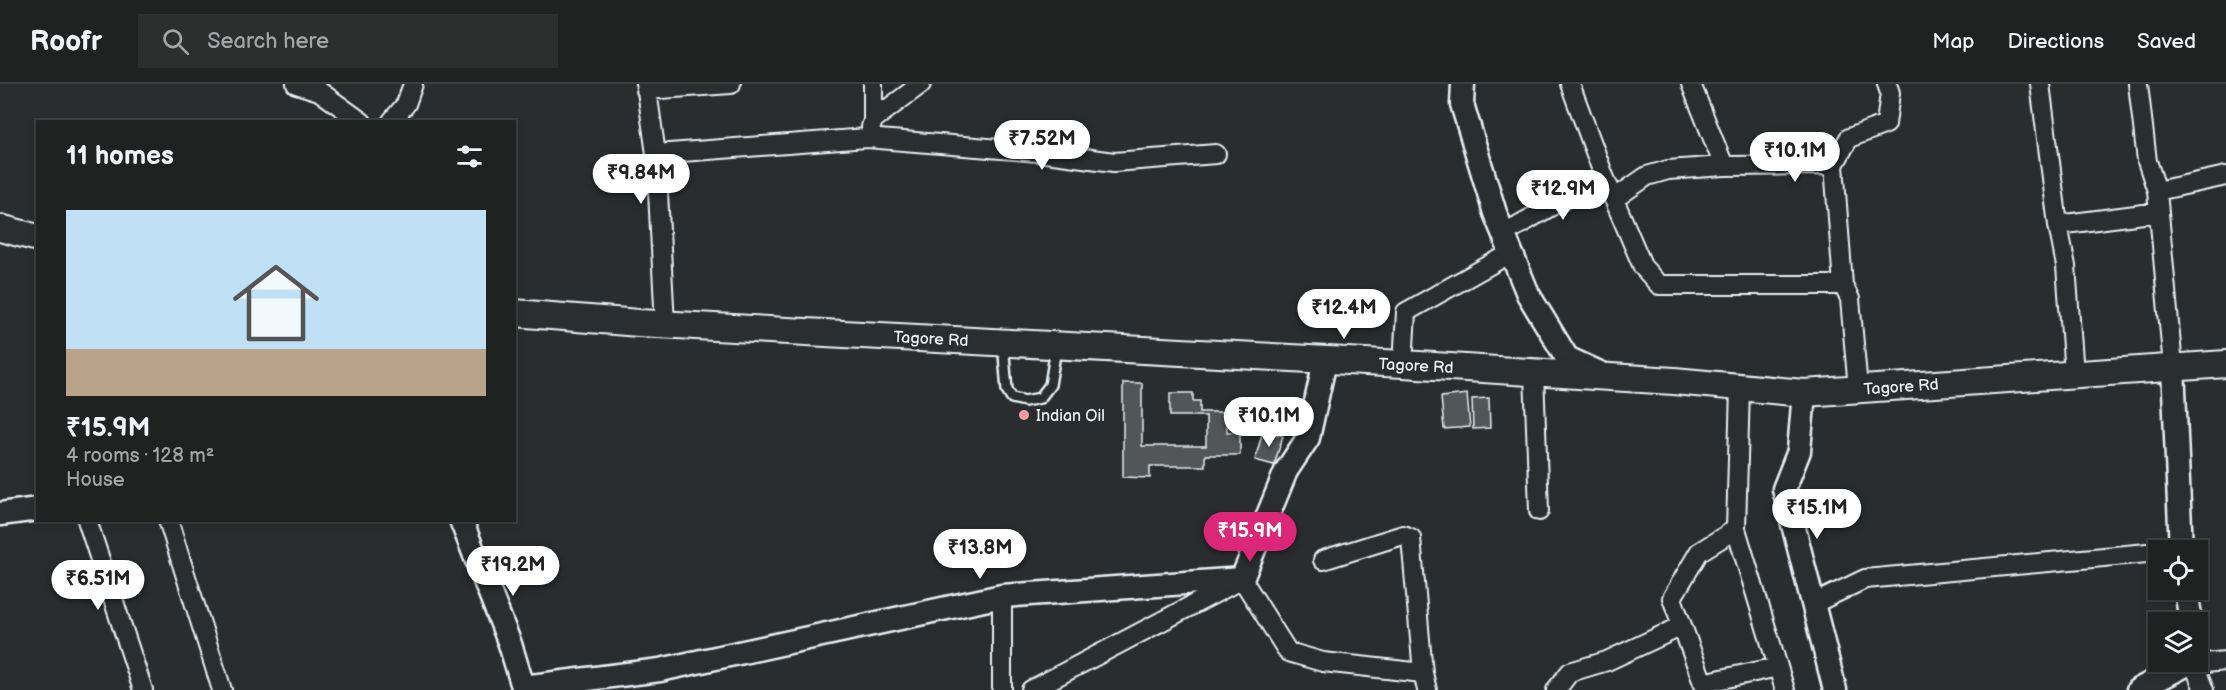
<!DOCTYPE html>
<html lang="en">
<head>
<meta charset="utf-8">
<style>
  body { margin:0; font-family:"Balsamiq Sans",sans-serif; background:#2d2f2f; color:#f1f3f6; height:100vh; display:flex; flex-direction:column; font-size:22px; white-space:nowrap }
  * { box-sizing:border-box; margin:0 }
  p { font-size:20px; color:#a2a4a5 }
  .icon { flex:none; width:33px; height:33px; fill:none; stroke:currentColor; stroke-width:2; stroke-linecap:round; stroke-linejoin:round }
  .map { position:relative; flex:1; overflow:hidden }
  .panel { position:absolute; left:36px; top:36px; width:480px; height:402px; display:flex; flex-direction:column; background:#202222; border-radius:0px; box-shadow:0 3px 9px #0003,0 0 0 2px #3d3f40 }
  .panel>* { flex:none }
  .fabs { position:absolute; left:2148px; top:456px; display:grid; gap:12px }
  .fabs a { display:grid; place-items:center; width:60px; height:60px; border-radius:0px; background:#202222; box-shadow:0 3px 9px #0003,0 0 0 2px #3d3f40; font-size:30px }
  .price { position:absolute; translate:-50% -51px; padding:0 14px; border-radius:21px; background:#fff; color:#222; font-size:20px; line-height:39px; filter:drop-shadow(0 2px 3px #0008) }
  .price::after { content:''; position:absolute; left:50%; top:36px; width:18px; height:14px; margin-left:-9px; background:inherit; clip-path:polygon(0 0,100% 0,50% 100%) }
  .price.current { background:#db2777; color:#fff }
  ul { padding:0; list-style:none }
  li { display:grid; align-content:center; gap:12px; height:318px; padding:0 30px }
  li+li { border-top:2px solid #3d3f40 }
  li span { display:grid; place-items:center; height:186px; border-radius:0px; color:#555 }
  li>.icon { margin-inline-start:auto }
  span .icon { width:108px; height:108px; fill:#fffc; stroke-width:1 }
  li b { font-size:26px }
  h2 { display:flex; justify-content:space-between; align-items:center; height:72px; padding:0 30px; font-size:26px }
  header { display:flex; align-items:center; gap:36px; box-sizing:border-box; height:84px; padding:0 30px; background:#202222; border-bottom:2px solid #3d3f40 }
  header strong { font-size:28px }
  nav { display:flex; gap:33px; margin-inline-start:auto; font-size:21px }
  .search { width:420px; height:54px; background:#2d2f2f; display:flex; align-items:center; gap:15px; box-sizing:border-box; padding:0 21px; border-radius:0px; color:#a2a4a5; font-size:22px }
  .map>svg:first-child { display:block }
  .building { fill:#535759; stroke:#e8f1f8; stroke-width:1.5 }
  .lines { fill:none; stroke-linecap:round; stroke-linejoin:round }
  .service-casing { stroke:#e8f1f8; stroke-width:14 }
  .minor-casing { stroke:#e8f1f8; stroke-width:22 }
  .tertiary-casing { stroke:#e8f1f8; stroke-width:27 }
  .secondary-casing { stroke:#e8f1f8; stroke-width:30 }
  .service { stroke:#2a2d2e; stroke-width:9 }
  .minor { stroke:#2a2d2e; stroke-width:18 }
  .tertiary { stroke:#2a2d2e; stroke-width:22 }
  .secondary { stroke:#2a2d2e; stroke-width:26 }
  .poi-dot { fill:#ff9aa2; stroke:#2a2d2e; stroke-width:2 }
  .labels { text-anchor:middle; stroke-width:6; stroke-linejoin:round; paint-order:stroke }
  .street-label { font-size:16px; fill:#e8f1f8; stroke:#2a2d2e }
  .poi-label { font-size:16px; fill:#e8f1f8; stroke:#2a2d2e; text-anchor:start }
</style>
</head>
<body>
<header>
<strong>Roofr</strong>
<div class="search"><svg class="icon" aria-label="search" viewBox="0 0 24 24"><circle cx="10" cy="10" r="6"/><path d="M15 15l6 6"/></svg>Search here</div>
<nav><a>Map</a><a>Directions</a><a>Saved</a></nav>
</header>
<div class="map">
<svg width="2226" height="606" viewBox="0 0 2226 606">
  <rect width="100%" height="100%" fill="#2a2d2e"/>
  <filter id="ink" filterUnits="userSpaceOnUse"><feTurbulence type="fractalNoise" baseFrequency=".0167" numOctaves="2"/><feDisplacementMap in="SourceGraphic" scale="12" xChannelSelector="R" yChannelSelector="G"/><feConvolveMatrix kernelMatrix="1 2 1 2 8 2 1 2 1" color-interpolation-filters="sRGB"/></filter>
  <g filter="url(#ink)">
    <!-- building -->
    <path class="building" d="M1123 299H1142V362H1206V332H1170V309H1193V317H1200V328H1227V348H1240V371H1205V382H1150V394L1123 393Z
      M1467 310 1470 343 1444 345 1441 313Z
      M1489 314 1490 344 1473 345 1472 315Z
      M1263 346 1283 352 1274 381 1255 376Z"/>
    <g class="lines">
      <!-- service casing -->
      <g class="service-casing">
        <path id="service" d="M1003 259 1007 306 1012 314 1025 317 1040 314 1050 301 1056 264"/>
      </g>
      <!-- minor casing -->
      <g class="minor-casing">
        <path id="minor" d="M296 0 319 7 362 38
          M646 0 656 70 665 241
          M1570 0 1604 92 1643 183 1659 201H1843L1834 81
          M1691 0 1724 82 1834 81 1849 54 1886 40 1890 9 1887 0
          M2040 0 2058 141 2066 182 2074 290
          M2138 0 2147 77 2157 107 2173 283
          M646 6 731 0
          M873 36 921 0
          M391 38 406 20 413 0
          M871 43 873 36V0
          M656 70 867 54 1038 68 1114 78 1216 70
          M2157 107 2226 92
          M1614 115 1647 92 1668 86 1724 82
          M2058 141 2159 128
          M1503 150 1604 92
          M1843 201 1850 215 1858 305
          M1403 280 1406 228 1511 169
          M1534 289 1539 427
          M1740 304 1736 445 1785 606
          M87 436 143 606
          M168 436 222 606
          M1736 445 1699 468 1672 514 1703 599 1778 583
          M1323 476 1403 451 1411 454 1423 589
          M1002 512V606
          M1813 520 1865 495 2158 468
          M2193 578 2204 606
          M2194 580 2226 577
          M1031 606 1242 495 1288 568 1323 578 1423 589 1427 606
          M1556 606 1570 588 1607 577 1682 542"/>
      </g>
      <!-- tertiary casing -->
      <g class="tertiary-casing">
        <path id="tertiary" d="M1463 0 1462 20 1495 129 1528 210 1567 274 1602 290
          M2173 283 2181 466
          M1804 309 1799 367 1784 405 1835 606
          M0 430 38 425
          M461 436 510 560 524 606
          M2186 506 2191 538
          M523 603 660 586 1002 512 1242 495 1286 387 1308 354 1325 277
          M2138 606 2191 578"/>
      </g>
      <!-- secondary casing -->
      <g class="secondary-casing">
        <path id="secondary" d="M0 144 38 154
          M514 229 639 239 1403 280 1674 297 1804 309 2226 280"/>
      </g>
      <!-- service -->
      <use href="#service" class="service"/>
      <!-- minor -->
      <use href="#minor" class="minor"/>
      <!-- tertiary -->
      <use href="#tertiary" class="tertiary"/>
      <!-- secondary -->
      <use href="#secondary" class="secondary"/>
    </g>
  </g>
  <!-- markers -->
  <circle class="poi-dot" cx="1024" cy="331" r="6"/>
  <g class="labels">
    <!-- street labels -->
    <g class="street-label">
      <text transform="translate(931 254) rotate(3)" y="6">Tagore Rd</text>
      <text transform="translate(1416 281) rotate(3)" y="6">Tagore Rd</text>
      <text transform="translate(1901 302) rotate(-4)" y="6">Tagore Rd</text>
    </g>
    <!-- poi labels -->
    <g class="poi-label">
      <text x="1036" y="337">Indian Oil</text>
    </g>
  </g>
</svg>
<div class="fabs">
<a><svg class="icon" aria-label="locate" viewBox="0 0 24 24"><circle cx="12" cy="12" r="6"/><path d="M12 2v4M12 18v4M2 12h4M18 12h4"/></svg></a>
<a><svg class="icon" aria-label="layers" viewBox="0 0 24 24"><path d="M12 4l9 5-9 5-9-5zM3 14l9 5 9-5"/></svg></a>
</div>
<b class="price" style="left:1042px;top:87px">₹7.52M</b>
<b class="price" style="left:1795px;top:99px">₹10.1M</b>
<b class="price" style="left:641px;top:121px">₹9.84M</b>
<b class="price" style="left:1563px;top:137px">₹12.9M</b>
<b class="price" style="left:1344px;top:256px">₹12.4M</b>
<b class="price" style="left:1269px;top:364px">₹10.1M</b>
<b class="price" style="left:1817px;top:456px">₹15.1M</b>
<b class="price current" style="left:1250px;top:479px">₹15.9M</b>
<b class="price" style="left:980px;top:496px">₹13.8M</b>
<b class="price" style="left:513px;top:513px">₹19.2M</b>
<b class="price" style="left:98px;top:527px">₹6.51M</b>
<section class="panel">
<h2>11 homes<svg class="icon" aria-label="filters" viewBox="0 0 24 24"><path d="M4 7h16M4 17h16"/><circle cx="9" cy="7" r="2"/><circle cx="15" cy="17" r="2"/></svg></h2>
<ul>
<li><span style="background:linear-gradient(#bfe0f5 75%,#b9a48a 0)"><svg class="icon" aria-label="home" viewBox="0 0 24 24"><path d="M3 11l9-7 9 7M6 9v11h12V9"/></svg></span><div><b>₹15.9M</b><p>4 rooms · 128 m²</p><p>House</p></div></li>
</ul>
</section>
</div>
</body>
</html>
